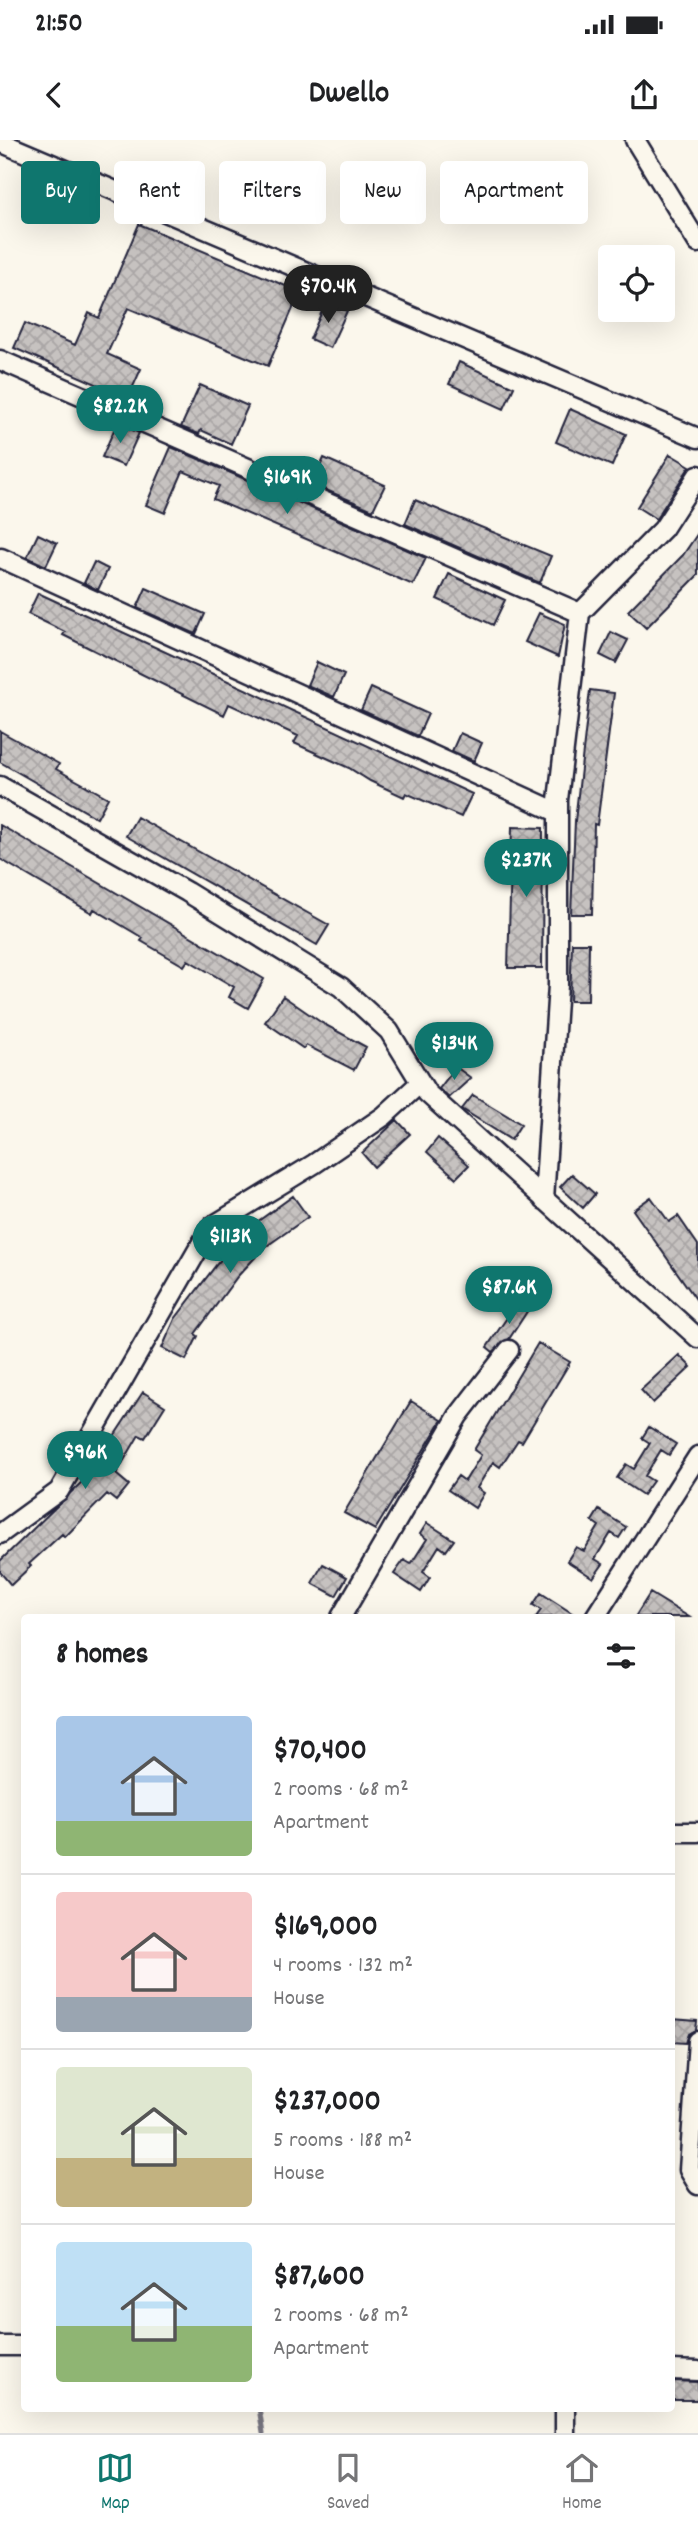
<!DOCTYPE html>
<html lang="en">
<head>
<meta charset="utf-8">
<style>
  body { margin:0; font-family:Dekko,sans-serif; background:#f6f6f6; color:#202124; height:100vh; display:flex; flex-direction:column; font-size:26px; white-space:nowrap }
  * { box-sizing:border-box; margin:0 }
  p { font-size:23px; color:#757577 }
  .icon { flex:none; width:38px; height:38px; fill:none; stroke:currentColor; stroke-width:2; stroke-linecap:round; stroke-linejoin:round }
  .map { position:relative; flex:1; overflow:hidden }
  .panel { position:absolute; left:21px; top:1474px; width:654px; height:798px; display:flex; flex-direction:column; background:#fff; border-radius:7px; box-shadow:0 7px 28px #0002 }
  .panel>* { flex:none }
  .banner { position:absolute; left:21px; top:21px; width:656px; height:63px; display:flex; gap:14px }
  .buttons { position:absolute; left:598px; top:105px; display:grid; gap:14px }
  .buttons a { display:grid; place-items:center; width:77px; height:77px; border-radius:7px; background:#fff; box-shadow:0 7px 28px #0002; font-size:35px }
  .price { position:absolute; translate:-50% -60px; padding:0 16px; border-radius:24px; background:#0f766e; color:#fff; font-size:23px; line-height:46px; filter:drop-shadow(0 2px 4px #0008) }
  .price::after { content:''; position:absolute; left:50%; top:42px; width:21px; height:16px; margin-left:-10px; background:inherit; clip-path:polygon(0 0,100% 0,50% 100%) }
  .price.current { background:#222; color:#fff }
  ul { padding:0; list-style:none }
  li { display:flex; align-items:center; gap:21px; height:175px; padding:0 35px }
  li+li { border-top:2px solid #e0e0e0 }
  li span { display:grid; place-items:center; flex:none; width:196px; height:140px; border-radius:7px; color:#555 }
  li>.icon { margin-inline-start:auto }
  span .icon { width:84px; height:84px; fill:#fffc; stroke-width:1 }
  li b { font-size:30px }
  h2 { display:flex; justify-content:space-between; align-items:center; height:84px; padding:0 35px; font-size:30px }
  .pill { padding:0 24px; border-radius:7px; background:#fff; box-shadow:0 7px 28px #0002; font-size:24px; line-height:63px }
  .pill.current { background:#0f766e; color:#fff }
  .status { display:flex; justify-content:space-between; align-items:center; height:49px; padding:0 35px; background:#fff; direction:ltr }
  .status svg { height:19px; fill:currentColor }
  header { display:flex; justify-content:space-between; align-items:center; height:91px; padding:0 35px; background:#fff; font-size:32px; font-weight:700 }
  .menu { display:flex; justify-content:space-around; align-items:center; height:98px; border-top:2px solid #e0e0e0; background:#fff; font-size:19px; color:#757577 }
  .menu a { display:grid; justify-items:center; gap:4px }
  .menu .current { color:#0f766e }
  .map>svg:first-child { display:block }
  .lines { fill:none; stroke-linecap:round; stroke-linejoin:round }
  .stream { stroke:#787681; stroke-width:5 }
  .building { fill:url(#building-cross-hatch); stroke:#22223b; stroke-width:2 }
  .minor-casing { stroke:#22223b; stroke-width:23 }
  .minor { stroke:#fbf7ec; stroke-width:18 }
</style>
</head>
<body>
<div class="status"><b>21:50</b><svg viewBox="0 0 49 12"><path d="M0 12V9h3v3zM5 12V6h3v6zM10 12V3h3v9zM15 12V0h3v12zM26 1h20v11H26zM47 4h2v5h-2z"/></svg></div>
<header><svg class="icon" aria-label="back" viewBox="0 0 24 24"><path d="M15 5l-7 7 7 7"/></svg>Dwello<svg class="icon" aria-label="share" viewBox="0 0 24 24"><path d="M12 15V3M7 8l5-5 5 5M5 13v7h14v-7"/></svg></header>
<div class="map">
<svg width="698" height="2293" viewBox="0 0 698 2293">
  <defs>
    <pattern id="building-cross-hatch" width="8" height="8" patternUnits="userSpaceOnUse" patternTransform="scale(1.75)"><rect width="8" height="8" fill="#c6c2c0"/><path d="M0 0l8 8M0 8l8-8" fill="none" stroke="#aaa6a6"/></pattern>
  </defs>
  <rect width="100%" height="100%" fill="#fbf7ec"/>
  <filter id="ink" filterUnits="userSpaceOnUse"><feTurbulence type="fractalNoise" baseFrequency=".0143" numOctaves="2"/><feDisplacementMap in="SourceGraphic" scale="14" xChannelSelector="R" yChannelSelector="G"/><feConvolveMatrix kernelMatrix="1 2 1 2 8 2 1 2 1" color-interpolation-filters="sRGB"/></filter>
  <g filter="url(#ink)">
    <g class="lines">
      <!-- stream -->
      <path class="stream" d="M259 2268 263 2293"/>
    </g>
    <!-- building -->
    <path class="building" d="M139 84 300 152 268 226 128 168 107 214 141 229 128 258 14 208 25 183 75 205 89 173 99 178Z
      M326 162 347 171 330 208 310 199Z
      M459 222 514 247 504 269 449 244Z
      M200 245 248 266 231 304 201 290 199 294 181 287Z
      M570 269 626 294 612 326 556 302Z
      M117 283 139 293 124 326 102 317Z
      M171 307 426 418 413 445 213 359 219 346 183 331 165 373 146 365Z
      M670 314 690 326 656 379 637 367Z
      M324 318 385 345 373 370 312 344Z
      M415 360 551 416 540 443 405 384Z
      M698 393V435L646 488 628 471 683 415Z
      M38 394 57 403 46 426 27 417Z
      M94 422 108 429 98 450 84 443Z
      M449 434 505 460 493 485 437 459Z
      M146 448 205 474 196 494 137 468Z
      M38 453 472 654 461 677 406 653 404 657 370 641 349 628 294 603 298 596 229 564 224 575 63 495 65 492 28 474Z
      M539 473 565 484 558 517 525 502Z
      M611 492 628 500 616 523 600 515Z
      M317 522 344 535 334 557 307 545Z
      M371 548 428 574 418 596 361 570Z
      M590 550 614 553 597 685 594 684 592 774H571L575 681Z
      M0 591 59 624 56 629 108 658 97 678 0 622Z
      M460 593 482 603 474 621 452 611Z
      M137 677 329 785 317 805 126 696Z
      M0 685 264 839 248 868 229 857 234 847 188 820 184 826 141 801 143 798 94 769 92 773 0 719Z
      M512 687 543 688 542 828H508Z
      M572 803H589L588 861H570Z
      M283 856 322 883 366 907 354 930 306 905 304 909 265 882Z
      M456 927 471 938 449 958 439 949Z
      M473 955 521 984 511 1000 462 969Z
      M397 980 410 994 374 1027 362 1013Z
      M438 998 469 1025 456 1038 427 1012Z
      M572 1034 595 1054 583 1068 560 1047Z
      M293 1056 308 1077 264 1108 237 1137 195 1194 198 1196 186 1220 162 1208 175 1179 217 1124 250 1087Z
      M651 1057 669 1082 678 1076 698 1105V1162L633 1070Z
      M519 1160 530 1167 509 1199 493 1212 487 1207Z
      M538 1203 570 1222 522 1302 518 1300 500 1327 493 1322 477 1348 484 1353 475 1368 448 1350 458 1336 465 1341 481 1315 474 1310Z
      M679 1215 691 1227 653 1263 641 1250Z
      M143 1252 165 1266 145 1298 139 1295 116 1334 129 1345 116 1361 107 1354 65 1397 62 1394 29 1424 31 1426 11 1445 0 1432V1421L87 1337Z
      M411 1261 442 1280 375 1390 344 1373Z
      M649 1287 676 1304 669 1315 661 1310 645 1336 653 1341 643 1355 617 1338 626 1324 634 1329 650 1303 642 1298Z
      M599 1370 626 1387 619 1398 611 1393 595 1419 603 1424 593 1438 567 1421 576 1407 584 1411 599 1386 592 1381Z
      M427 1383 454 1400 446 1411 439 1406 423 1432 430 1437 421 1452 394 1434 404 1420 411 1424 427 1399 420 1394Z
      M323 1424 347 1437 336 1456 312 1443Z
      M541 1453 578 1477H536L541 1470 533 1465Z
      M650 1453 689 1477H635Z
      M672 1879 697 1881 696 1890 689 1894 686 1903 672 1902Z
      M672 2241 698 2242V2260H672Z"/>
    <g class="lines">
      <!-- minor casing -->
      <g class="minor-casing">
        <path id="minor" d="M635 0 698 103
          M0 2 698 298
          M0 220 580 473
          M1 418 557 672
          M0 646 187 752 341 847 389 891 427 953 698 1198
          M544 1060 558 845V660L580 473 663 389 698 335
          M0 1394 59 1351 211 1087 314 1024 384 976 420 943
          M341 1477 458 1276 509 1210
          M595 1477 698 1316
          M672 1692H698
          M698 1901 689 2030 698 2045
          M0 2206H24
          M672 2230 698 2231
          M565 2268V2293"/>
      </g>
      <!-- minor -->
      <use href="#minor" class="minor"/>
    </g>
  </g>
</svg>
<div class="buttons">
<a><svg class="icon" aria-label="locate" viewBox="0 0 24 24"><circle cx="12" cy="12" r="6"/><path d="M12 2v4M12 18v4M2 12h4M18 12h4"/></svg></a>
</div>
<b class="price current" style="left:328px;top:185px">$70.4K</b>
<b class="price" style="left:120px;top:305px">$82.2K</b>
<b class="price" style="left:287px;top:376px">$169K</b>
<b class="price" style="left:526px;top:759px">$237K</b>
<b class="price" style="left:454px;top:942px">$134K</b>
<b class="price" style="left:230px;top:1135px">$113K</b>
<b class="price" style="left:509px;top:1186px">$87.6K</b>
<b class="price" style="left:85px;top:1351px">$96K</b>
<div class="banner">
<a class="pill current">Buy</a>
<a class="pill">Rent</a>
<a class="pill">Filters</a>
<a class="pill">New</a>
<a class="pill">Apartment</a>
</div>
<section class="panel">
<h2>8 homes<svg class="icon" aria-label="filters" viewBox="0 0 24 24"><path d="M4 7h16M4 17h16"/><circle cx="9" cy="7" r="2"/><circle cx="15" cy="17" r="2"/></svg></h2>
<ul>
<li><span style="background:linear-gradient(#a9c7e8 75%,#8fb573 0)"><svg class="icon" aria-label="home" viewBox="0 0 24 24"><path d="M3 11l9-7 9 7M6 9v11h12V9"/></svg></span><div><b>$70,400</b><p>2 rooms · 68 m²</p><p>Apartment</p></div></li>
<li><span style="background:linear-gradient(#f6c9c9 75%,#9aa5b1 0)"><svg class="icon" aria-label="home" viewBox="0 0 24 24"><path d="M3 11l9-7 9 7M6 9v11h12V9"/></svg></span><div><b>$169,000</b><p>4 rooms · 132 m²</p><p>House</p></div></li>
<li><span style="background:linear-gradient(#dfe7d0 65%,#c2b280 0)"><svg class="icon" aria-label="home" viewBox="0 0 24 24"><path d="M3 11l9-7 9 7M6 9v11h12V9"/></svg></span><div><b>$237,000</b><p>5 rooms · 188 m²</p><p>House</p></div></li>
<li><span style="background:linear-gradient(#bfe0f5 60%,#8fb573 0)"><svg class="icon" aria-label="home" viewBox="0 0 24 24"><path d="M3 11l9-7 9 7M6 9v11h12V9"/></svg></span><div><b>$87,600</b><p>2 rooms · 68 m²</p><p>Apartment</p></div></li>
</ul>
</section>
</div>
<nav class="menu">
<a class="current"><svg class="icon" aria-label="map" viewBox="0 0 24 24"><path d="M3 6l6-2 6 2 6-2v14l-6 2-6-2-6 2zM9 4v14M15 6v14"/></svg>Map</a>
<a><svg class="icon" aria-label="saved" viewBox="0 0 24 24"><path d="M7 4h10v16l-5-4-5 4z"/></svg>Saved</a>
<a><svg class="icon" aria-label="home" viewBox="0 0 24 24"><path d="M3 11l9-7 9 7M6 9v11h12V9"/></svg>Home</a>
</nav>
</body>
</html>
